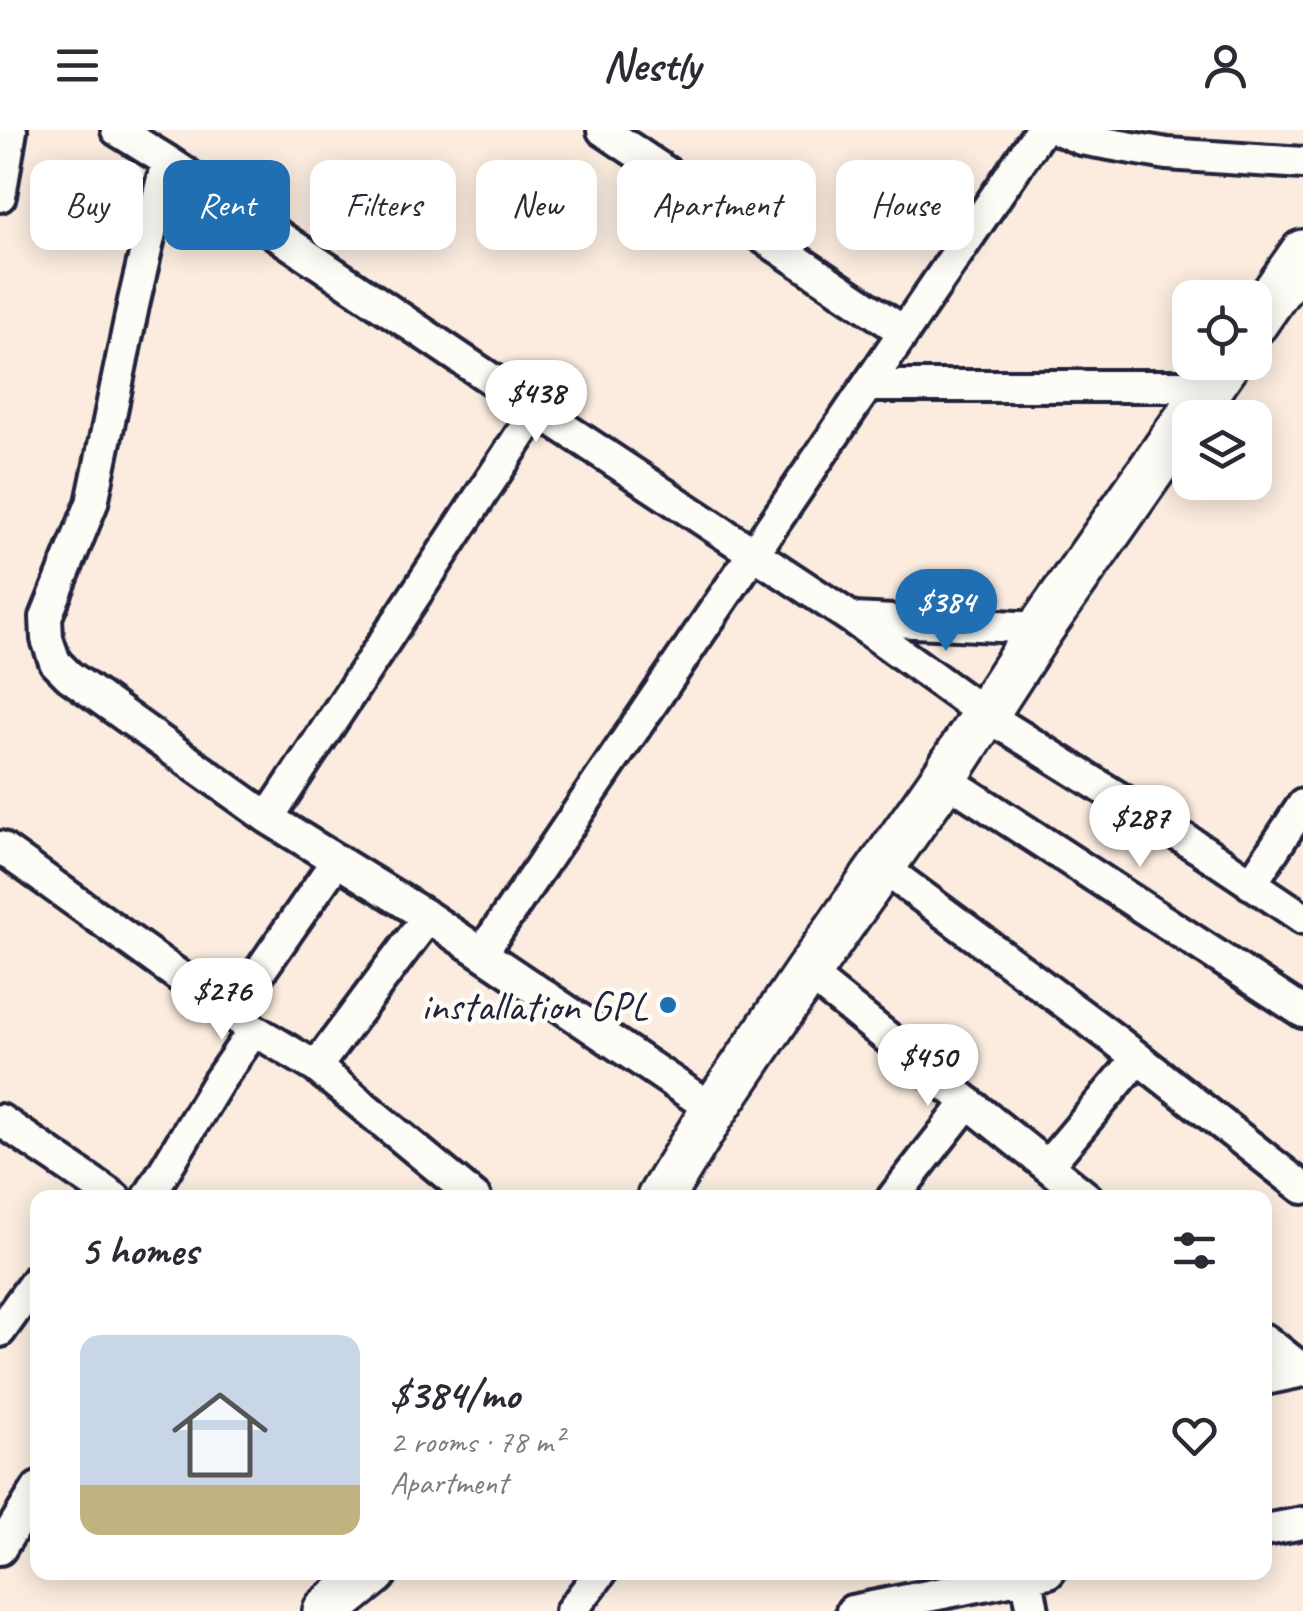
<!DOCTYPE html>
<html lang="en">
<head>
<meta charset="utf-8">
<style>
  body { margin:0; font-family:Caveat,sans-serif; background:#f7f7f7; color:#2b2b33; height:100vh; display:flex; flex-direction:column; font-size:38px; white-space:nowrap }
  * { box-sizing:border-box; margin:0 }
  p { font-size:32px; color:#7c7c81 }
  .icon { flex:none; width:55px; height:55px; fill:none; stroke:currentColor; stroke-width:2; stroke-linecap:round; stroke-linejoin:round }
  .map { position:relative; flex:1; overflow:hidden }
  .panel { position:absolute; left:30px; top:1060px; width:1242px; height:390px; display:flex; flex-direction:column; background:#fff; border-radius:20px; box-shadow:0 5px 25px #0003 }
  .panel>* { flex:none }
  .hud { position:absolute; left:30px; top:30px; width:1245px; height:90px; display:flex; gap:20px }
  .tools { position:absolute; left:1172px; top:150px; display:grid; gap:20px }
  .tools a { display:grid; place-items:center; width:100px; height:100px; border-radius:20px; background:#fff; box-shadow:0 5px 25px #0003; font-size:50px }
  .price { position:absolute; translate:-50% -85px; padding:0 22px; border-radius:35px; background:#fff; color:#222; font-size:32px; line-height:65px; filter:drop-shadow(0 2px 5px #0008) }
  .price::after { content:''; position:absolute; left:50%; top:60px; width:30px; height:22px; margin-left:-15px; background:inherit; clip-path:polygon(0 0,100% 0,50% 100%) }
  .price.selected { background:#1f6fb2; color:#fff }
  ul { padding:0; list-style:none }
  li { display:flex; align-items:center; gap:30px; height:250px; padding:0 50px }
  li+li { border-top:2px solid #e1e1e2 }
  li span { display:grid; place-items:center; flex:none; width:280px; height:200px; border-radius:20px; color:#555 }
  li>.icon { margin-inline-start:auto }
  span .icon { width:120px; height:120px; fill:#fffc; stroke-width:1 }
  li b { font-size:42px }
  h2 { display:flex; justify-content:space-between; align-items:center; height:120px; padding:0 50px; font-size:42px }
  .chip { padding:0 35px; border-radius:20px; background:#fff; box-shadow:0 5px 25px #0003; font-size:35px; line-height:90px }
  .chip.selected { background:#1f6fb2; color:#fff }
  header { display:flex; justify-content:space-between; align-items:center; height:130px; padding:0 50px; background:#fff; font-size:45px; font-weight:800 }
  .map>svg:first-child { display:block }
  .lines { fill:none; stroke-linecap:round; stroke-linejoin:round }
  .minor-casing { stroke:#22223b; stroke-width:38 }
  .secondary-casing { stroke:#22223b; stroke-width:52 }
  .minor { stroke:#fdfcf7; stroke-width:30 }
  .secondary { stroke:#fdfcf7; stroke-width:45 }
  .poi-dot { fill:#1f6fb2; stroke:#fdfcf7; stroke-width:4 }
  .labels { text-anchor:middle; stroke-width:9; stroke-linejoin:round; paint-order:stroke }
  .poi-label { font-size:42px; fill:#22223b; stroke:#fdfcf7; text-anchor:end }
</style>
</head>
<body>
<header><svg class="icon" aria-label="menu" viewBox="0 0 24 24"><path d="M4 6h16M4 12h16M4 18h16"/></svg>Nestly<svg class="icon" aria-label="person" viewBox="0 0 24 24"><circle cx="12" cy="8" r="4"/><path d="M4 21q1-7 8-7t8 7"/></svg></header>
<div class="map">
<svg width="1303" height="1481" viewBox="0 0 1303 1481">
  <rect width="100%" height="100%" fill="#fbecdf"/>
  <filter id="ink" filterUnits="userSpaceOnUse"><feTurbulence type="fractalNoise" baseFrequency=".01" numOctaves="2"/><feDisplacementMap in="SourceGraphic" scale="20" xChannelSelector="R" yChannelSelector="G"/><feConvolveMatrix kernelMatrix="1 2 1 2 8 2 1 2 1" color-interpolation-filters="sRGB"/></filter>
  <g filter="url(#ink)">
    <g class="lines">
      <!-- minor casing -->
      <g class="minor-casing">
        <path id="minor" d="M117 0 167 31 537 280 853 489 986 585 1202 720 1303 788
          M603 0 904 202
          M1060 0 1081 9 1167 24 1303 33
          M167 31 134 171 92 373 46 487 47 509 55 532 69 546 268 688 428 787 714 980
          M0 66 11 0
          M867 256H1211
          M853 489 1041 498
          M944 648 1303 882
          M268 688 537 280
          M0 717 254 900 316 937 475 1068
          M881 736 1115 910 1303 1058
          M1251 754 1303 675
          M482 823 1041 0
          M807 843 1087 1068
          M231 883 337 730
          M316 937 428 787
          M0 990 115 1068
          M1047 1036 1138 928
          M148 1068 218 952 254 900
          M893 1068 968 972
          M0 1201 38 1148
          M1265 1210 1303 1240
          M1265 1249 1303 1241
          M1265 1400 1303 1393
          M0 1419 38 1358
          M1026 1442 1033 1481
          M571 1481 601 1442
          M852 1481 1049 1442"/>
      </g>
      <!-- secondary casing -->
      <g class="secondary-casing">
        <path id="secondary" d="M1255 192 1303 123
          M660 1068 714 980 807 843 944 648 1041 498 1227 232
          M326 1481 374 1442"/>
      </g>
      <!-- minor -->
      <use href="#minor" class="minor"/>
      <!-- secondary -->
      <use href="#secondary" class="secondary"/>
    </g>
  </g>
  <!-- markers -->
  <circle class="poi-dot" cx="668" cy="875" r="10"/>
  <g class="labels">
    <!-- poi labels -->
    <g class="poi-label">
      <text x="648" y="890">installation GPL</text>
    </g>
  </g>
</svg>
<div class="tools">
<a><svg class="icon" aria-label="locate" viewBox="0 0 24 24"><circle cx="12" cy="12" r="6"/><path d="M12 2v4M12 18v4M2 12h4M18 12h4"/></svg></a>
<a><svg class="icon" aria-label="layers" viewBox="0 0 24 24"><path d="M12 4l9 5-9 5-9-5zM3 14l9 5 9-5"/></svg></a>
</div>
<b class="price" style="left:536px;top:315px">$438</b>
<b class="price selected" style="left:946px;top:524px">$384</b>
<b class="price" style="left:1140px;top:740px">$287</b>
<b class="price" style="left:222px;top:913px">$276</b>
<b class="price" style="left:928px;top:979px">$450</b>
<div class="hud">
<a class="chip">Buy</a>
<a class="chip selected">Rent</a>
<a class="chip">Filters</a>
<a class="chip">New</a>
<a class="chip">Apartment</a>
<a class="chip">House</a>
</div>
<section class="panel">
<h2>5 homes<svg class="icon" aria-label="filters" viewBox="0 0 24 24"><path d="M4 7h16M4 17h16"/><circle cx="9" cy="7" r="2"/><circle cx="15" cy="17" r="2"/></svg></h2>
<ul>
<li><span style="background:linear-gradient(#c9d6e8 75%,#c2b280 0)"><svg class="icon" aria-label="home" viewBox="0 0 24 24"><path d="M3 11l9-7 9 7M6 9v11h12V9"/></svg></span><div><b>$384/mo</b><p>2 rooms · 78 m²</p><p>Apartment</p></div><svg class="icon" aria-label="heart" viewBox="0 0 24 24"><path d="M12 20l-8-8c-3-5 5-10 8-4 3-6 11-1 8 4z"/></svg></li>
</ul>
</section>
</div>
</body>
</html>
